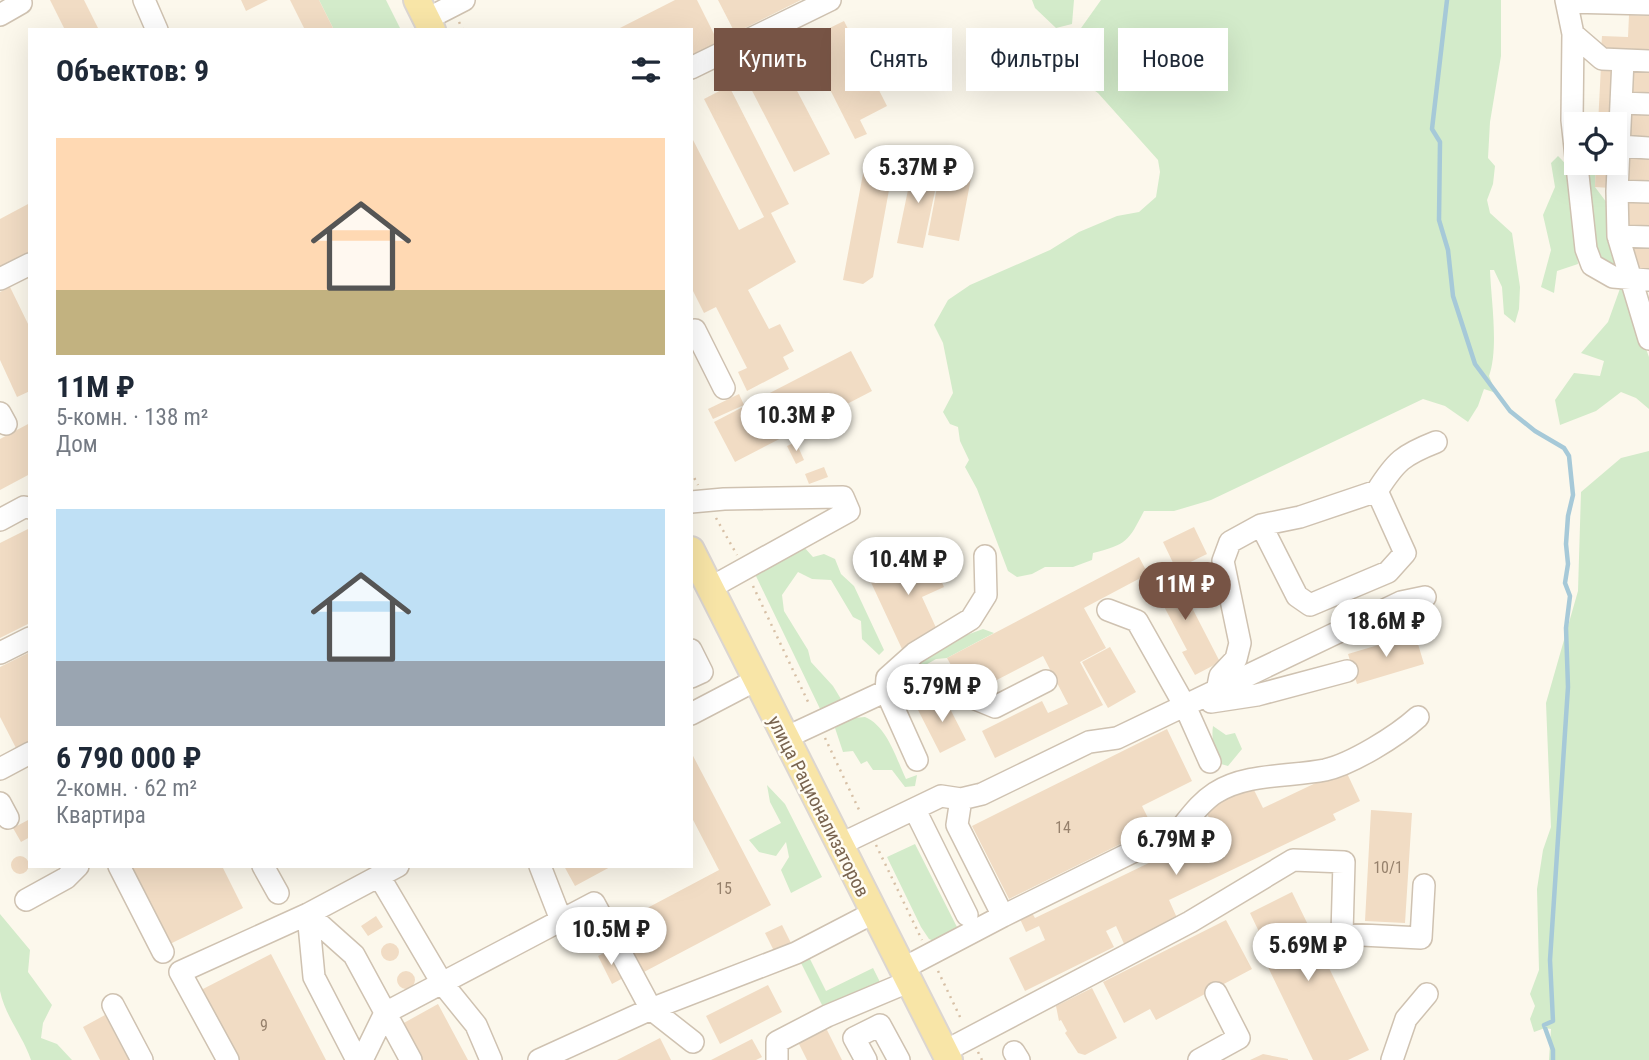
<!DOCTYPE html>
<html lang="ru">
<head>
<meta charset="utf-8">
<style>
  body { margin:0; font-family:"Roboto Condensed",sans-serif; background:#f6f6f7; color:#1f2937; height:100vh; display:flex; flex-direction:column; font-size:26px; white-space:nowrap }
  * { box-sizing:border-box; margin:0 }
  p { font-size:23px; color:#747a83 }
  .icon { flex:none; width:38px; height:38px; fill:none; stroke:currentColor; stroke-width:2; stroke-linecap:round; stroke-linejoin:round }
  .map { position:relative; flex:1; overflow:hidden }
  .drawer { position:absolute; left:28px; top:28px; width:665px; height:840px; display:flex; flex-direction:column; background:#fff; border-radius:0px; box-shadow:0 7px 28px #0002 }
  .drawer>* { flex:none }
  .banner { position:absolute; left:714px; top:28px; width:665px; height:63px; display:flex; gap:14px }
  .fabs { position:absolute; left:1564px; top:112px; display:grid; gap:14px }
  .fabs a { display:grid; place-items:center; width:63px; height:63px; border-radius:0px; background:#fff; box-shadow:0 7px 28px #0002; font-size:35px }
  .price { position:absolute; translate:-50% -60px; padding:0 16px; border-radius:24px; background:#fff; color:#222; font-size:23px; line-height:46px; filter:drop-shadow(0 2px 4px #0008) }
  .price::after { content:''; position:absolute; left:50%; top:42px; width:21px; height:16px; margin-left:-10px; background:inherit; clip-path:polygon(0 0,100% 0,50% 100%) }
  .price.on { background:#775445; color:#fff }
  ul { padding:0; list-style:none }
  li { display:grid; align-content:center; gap:14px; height:371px; padding:0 28px }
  li span { display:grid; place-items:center; height:217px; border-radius:0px; color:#555 }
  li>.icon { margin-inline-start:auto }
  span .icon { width:126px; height:126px; fill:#fffc; stroke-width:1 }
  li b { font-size:30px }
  h2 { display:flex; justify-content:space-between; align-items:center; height:84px; padding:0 28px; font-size:30px }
  .chip { padding:0 24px; border-radius:0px; background:#fff; box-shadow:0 7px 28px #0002; font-size:24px; line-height:63px }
  .chip.on { background:#775445; color:#fff }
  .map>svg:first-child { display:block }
  .green { fill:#d3ebca }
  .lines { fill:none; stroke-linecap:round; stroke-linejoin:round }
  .stream { stroke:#a6c9d8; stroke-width:4.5 }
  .building { fill:#f1dcc4 }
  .minor-casing { stroke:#cfc2b1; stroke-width:24 }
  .major-casing { stroke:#dcd6d1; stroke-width:30 }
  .path { stroke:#d7c0a6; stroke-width:2.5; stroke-dasharray:2 5; stroke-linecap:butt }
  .minor { stroke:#fff; stroke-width:21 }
  .major { stroke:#f8e5a7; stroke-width:26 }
  .labels { text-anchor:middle; stroke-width:5; stroke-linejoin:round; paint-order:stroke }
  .number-label { font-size:16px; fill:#96816c }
  .street-label { font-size:19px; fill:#78634e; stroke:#fffcf3 }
</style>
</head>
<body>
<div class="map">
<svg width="1649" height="1060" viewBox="0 0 1649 1060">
  <rect width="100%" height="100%" fill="#fcf8ec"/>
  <!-- green -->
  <path class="green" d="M319 0H386L401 30H334Z
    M1032 0H1074L1072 24 1056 28 1035 8Z
    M1101 0H1501V56L1490 122 1488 158 1495 166 1493 184 1487 200 1490 213 1512 233 1520 287 1519 309 1515 323 1504 314 1502 287 1494 270H1490C1491 300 1499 348 1489 376L1496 393 1484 389 1478 406 1468 422 1445 406 1423 399 1211 500 1174 511H1144C1128 542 1127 544 1093 553L1092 560 1073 567H1045L1032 574 1017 577 1008 571 977 489 965 467 969 460 960 441 958 427 950 424 943 412 953 393 943 343 934 325 948 300 970 285 1050 250 1079 232 1117 216 1139 212 1156 197 1160 172 1158 160 1098 93 1057 64V52L1069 45Z
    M1558 156C1586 180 1574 231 1578 264L1557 271 1554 293 1541 287 1551 250 1543 215 1555 187 1551 163Z
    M1583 163H1596L1595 187 1607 203 1618 272 1599 258 1592 237Z
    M1622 283 1649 357V409L1636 398 1621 392 1596 411 1560 425 1555 400 1574 373 1600 376 1604 361 1581 353 1608 322Z
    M1649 451V1060H1549L1551 1029 1545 1028 1534 1032 1530 1019 1535 1006 1530 994 1539 970 1537 889 1543 850 1551 827 1546 703 1578 591 1581 492 1621 458Z
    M803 546 813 557 824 554 835 559 841 574 854 586 884 650 879 655 862 639 861 621 853 617 831 580 812 579 798 572 782 595 784 611 808 650 811 662 833 686 844 704 823 715 755 574Z
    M983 629 994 633 947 658 936 659 915 671 896 661Z
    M865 717C887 726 896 758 906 779L917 775 915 786 905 787 892 770H873L867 761 861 764 853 751 843 752 835 728 853 718Z
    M1213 726 1226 735 1235 733 1242 749 1228 766 1214 762C1215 749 1211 739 1213 726Z
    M767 785 785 804 822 877 791 893 781 870 789 857 786 842 776 856 759 852 749 840 781 823 770 802Z
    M915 844 960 933 939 943 929 939 921 927 887 857Z
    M0 914 30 950 28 972 52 1005 43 1023 41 1038 57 1044 72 1060H31C23 1036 5 1016 0 991 0 968 0 937 0 914Z
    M808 955 826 991 873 968 880 982 824 1009 800 961Z"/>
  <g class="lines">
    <!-- stream -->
    <path class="stream" d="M1447 0 1432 129 1440 142 1439 220 1448 250 1453 296 1475 364 1510 411 1535 431 1564 448 1569 456 1573 495 1568 516 1566 544 1568 564 1565 583 1570 596 1566 628 1568 687 1550 960 1553 1021 1544 1025 1553 1050V1060"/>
  </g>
  <!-- building -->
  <path class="building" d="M50 0H84L99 30H65Z
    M241 0H268L246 11Z
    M290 0H319L334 30H305Z
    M675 0H697L718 42 691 56V30H616Z
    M718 0H801L735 33Z
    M1629 15 1649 16V52L1601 50 1602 36 1628 37Z
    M844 21 887 106 860 120 867 134 855 139 805 40Z
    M781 60 830 154 794 172 746 79Z
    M1601 66 1616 67 1613 124H1598Z
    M1631 67 1649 68V95L1629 94Z
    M729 86 789 204 771 213 796 262 748 290 769 329 780 324 794 351 783 357 789 369 747 391 738 372 747 368 716 307 704 313 691 287V136L739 230 764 217 704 99Z
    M1629 111 1649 112V139H1628Z
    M1627 155 1649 156V183L1626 182Z
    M866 158 894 163 873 277 863 284 843 280Z
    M914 161 940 167 923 248 897 243Z
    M1596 163H1611L1610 188 1595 187Z
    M941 166 972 173 959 241 928 235Z
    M1627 199 1649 200V227L1626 226Z
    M30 203V253L0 269V219Z
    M1629 243 1649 244V270H1636Z
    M10 287 30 328V391L17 397 0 360V292Z
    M851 351 872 391 735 462 714 422Z
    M739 394 744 405 713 419 708 409Z
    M30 423V474L0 490V439Z
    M796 442 804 460 796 464 787 446Z
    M824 467 828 477 809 484 805 474Z
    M1194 527 1207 554 1176 569 1163 542Z
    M30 528V623L0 638V543Z
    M927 550 944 587 922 597 938 632 902 649 868 576Z
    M1139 557 1148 574 1084 608 1106 648 1080 662 1103 705 995 758 982 731 1042 701 1048 713 1068 704 1043 656 987 685 976 664 956 674 947 658Z
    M1171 567 1220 662 1195 675 1182 652 1187 650 1149 578Z
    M1415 634 1424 664 1357 684 1348 654Z
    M1110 647 1136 692 1108 708 1082 662Z
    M30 652V741L16 748 0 717V667Z
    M943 695 966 740 940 753 917 708Z
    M1167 729 1192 781 1142 806 1153 828 1009 899 972 826Z
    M691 752 771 905 642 973 617 924 719 870 691 816Z
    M1345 769 1360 801 1333 814 1336 820 1169 900 1178 920 1125 946 1116 926 1106 931 1114 947 1025 991 1009 958 1045 940 1039 926 1026 932 1020 919 1032 913 1035 918 1215 831 1205 809 1252 786 1263 808Z
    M1371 810 1412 813 1405 923 1365 921Z
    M30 819V837L21 842 13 828Z
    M11 865a9 9 0 1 1 18 0a9 9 0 1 1-18 0Z
    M132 866H222L243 908 170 944Z
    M564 866H612L575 886Z
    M1292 892 1369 1050 1348 1060H1313L1268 967 1274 963 1250 913Z
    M376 916 383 927 368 936 361 926Z
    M1226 920 1252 969 1156 1020 1150 1009 1124 1023 1103 982Z
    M782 925 792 945 775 953 765 933Z
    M381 952a9 9 0 1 1 18 0a9 9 0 1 1-18 0Z
    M610 950 625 977 612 984 598 956Z
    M271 954 326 1060H238L201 990Z
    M397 980a9 9 0 1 1 18 0a9 9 0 1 1-18 0Z
    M768 985 782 1012 720 1044 706 1016Z
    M1092 988 1117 1038 1085 1055 1078 1053 1065 1033 1067 1031 1061 1020 1059 1021 1056 1006Z
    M438 1004 468 1060H421L402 1024Z
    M105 1015 129 1060H100L83 1027Z
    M826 1028 842 1060H807L798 1042Z
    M660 1038 671 1060H617Z
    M752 1039 762 1057 756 1060H711Z
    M1263 1054 1288 1059V1060H1250Z"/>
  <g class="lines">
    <!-- minor casing -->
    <g class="minor-casing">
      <path id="minor" d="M144 0 157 30
        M1566 0 1573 34 1572 120 1586 249 1592 265 1613 277 1649 280
        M1567 2 1649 4
        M0 15 21 3
        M427 19 464 0
        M1573 34 1602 59 1649 61
        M1623 60 1617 191 1618 236 1649 339
        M691 68 830 0
        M1621 103 1649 104
        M1619 146 1649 148
        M1617 191 1649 192
        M1618 236 1649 237
        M0 279 30 264
        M691 332 695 330 724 388
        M0 413 6 424
        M1377 491C1396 461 1403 455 1436 442
        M691 502 724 499 843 497 849 511 710 588
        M0 520 24 507 30 508
        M1108 610 1137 621 1185 706 1210 762
        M691 650 702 672 691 677
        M0 653 30 638
        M1217 691 1220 676 1236 659 1240 643 1223 561 1230 542 1261 525 1300 517 1377 491 1405 553 1388 572 1310 605 1297 596 1261 525
        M1211 702 1257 695 1347 671
        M691 714 756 680
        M785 738 886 691 922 677 995 707 1046 681
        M917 760 886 691 887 678 915 653 971 619 986 595 985 556
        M0 769 30 753
        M961 799 957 825 1003 916
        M0 803 8 818
        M915 810 967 915
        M839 845 941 796 961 799 982 794 1089 742 1117 738 1401 602 1425 597
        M119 866 163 952
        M263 866 278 893
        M540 866 561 920
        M379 876 442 983 476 1025 491 1060
        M26 900 66 878 78 866
        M308 914 354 955 411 1060
        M308 914 314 977 357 1060
        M902 969 1003 916 1181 828C1191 816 1201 802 1215 793 1246 773 1289 777 1325 770 1352 764 1397 736 1418 717
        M113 1005 142 1060
        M945 1051 1190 922 1293 860 1344 862 1342 934 1421 938 1424 885
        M1014 1052 1019 1060
        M228 1060 180 972 308 914 398 866
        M362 1060 385 1013 594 903 651 1009 693 1042
        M539 1060 651 1009 796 953 873 913
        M777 1060V1042L827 1016 908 982
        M866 1060 854 1038 880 1025 899 1060
        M1199 1060 1239 1038 1216 993
        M1392 1060 1406 1019 1427 994"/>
    </g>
    <!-- major casing -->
    <g class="major-casing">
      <path id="major" d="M417 0 432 30
        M691 550 949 1060"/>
    </g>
    <!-- path -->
    <path class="path" d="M459 22 463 30
      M691 472 698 485
      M716 518 737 555
      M753 586 810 706
      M825 738 861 814
      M876 845 922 940
      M938 971 962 1021
      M978 1052 982 1060"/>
    <!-- minor -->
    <use href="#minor" class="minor"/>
    <!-- major -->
    <use href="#major" class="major"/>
  </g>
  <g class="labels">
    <!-- number labels -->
    <g class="number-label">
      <text x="1063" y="833">14</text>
      <text x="1388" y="873">10/1</text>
      <text x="724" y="894">15</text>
      <text x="264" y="1031">9</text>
    </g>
    <!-- street labels -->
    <g class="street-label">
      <text transform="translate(819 806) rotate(63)" y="7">улица Рационализаторов</text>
    </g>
  </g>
</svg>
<div class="fabs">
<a><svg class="icon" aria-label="locate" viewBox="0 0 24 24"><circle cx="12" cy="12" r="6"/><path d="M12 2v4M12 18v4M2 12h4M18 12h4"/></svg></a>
</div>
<b class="price" style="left:918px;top:205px">5.37M ₽</b>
<b class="price" style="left:796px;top:453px">10.3M ₽</b>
<b class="price" style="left:908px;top:597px">10.4M ₽</b>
<b class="price on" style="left:1185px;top:622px">11M ₽</b>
<b class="price" style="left:1386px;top:659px">18.6M ₽</b>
<b class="price" style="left:942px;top:724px">5.79M ₽</b>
<b class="price" style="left:1176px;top:877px">6.79M ₽</b>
<b class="price" style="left:611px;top:967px">10.5M ₽</b>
<b class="price" style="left:1308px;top:983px">5.69M ₽</b>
<div class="banner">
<a class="chip on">Купить</a>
<a class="chip">Снять</a>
<a class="chip">Фильтры</a>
<a class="chip">Новое</a>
</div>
<section class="drawer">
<h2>Объектов: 9<svg class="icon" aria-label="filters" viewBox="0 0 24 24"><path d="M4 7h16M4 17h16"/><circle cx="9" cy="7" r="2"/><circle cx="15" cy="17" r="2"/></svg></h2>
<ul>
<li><span style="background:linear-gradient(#ffd9b3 70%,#c2b280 0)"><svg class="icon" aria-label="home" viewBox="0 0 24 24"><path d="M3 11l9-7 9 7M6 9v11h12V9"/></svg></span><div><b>11M ₽</b><p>5-комн. · 138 m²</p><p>Дом</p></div></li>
<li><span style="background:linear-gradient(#bfe0f5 70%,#9aa5b1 0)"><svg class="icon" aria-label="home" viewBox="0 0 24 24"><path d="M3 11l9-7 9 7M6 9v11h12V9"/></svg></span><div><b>6 790 000 ₽</b><p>2-комн. · 62 m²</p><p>Квартира</p></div></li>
</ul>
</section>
</div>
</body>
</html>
